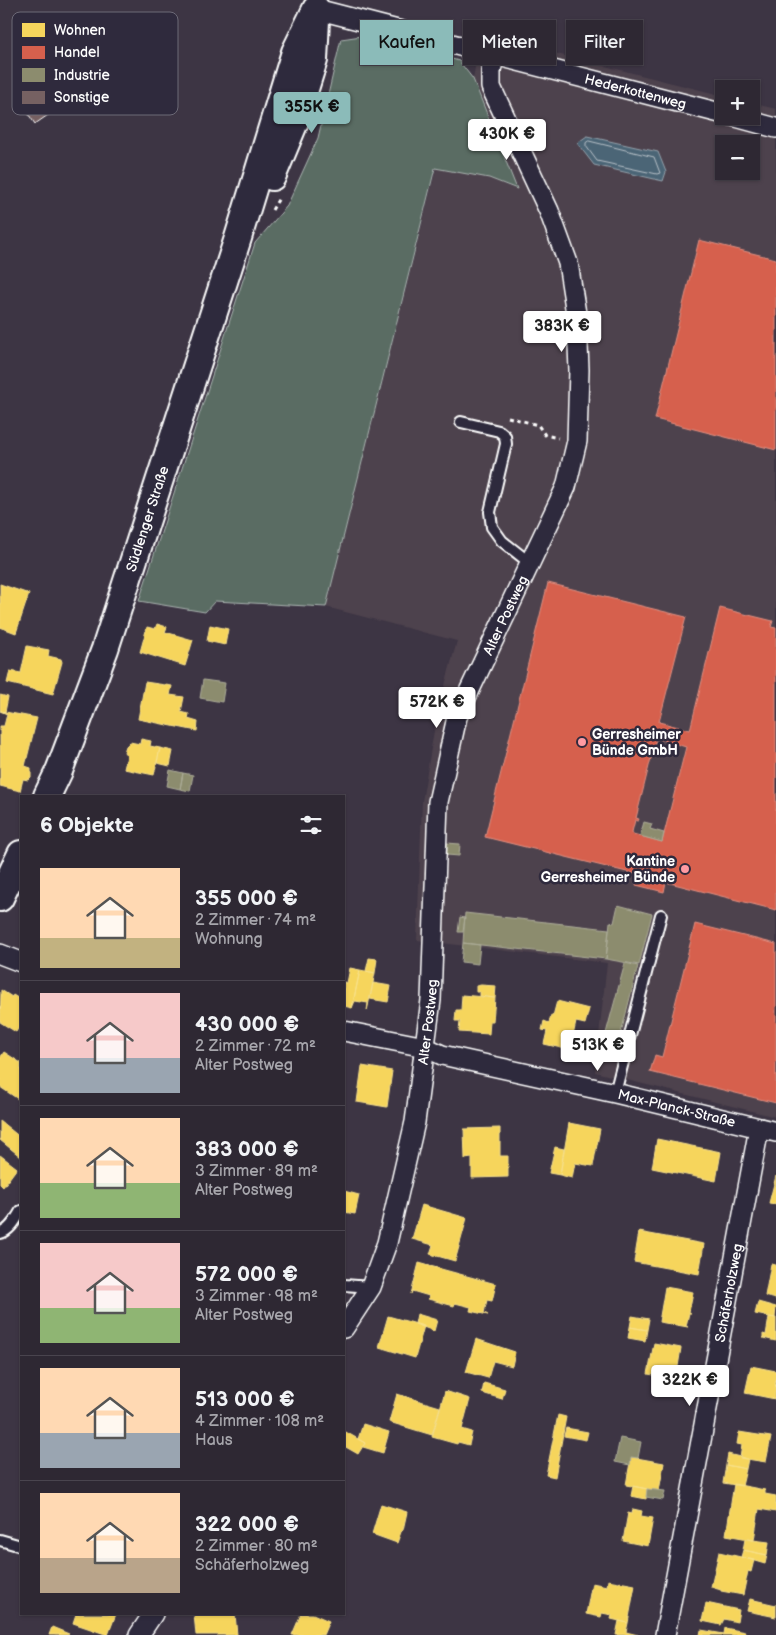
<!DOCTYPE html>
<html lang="de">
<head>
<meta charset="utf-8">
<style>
  body { margin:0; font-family:"Balsamiq Sans",sans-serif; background:#36303b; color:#f1f3f6; height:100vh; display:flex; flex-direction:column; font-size:19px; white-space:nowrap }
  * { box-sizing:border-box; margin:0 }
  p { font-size:16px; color:#a7a6ac }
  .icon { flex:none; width:28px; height:28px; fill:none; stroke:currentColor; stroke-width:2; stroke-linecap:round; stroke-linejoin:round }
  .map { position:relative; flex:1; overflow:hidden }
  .panel { position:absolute; left:20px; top:795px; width:325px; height:820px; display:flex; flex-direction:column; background:#2e2833; border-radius:0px; box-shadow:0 1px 4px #0004,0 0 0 1px #49444e }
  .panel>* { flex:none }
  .top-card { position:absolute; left:360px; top:20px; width:340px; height:45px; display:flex; gap:10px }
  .buttons { position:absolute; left:715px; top:80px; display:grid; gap:10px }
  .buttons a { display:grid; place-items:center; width:45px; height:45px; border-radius:0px; background:#2e2833; box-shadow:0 1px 4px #0004,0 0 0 1px #49444e; font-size:25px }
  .price { position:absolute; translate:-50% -42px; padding:0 11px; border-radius:5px; background:#fff; color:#222; font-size:16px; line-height:32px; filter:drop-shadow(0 1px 2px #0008) }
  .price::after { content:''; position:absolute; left:50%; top:30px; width:15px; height:11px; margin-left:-8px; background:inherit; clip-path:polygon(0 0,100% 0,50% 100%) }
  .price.current { background:#8bbbb9; color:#111 }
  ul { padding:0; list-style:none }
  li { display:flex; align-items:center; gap:15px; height:125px; padding:0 20px }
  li+li { border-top:1px solid #49444e }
  li span { display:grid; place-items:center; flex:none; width:140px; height:100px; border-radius:0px; color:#555 }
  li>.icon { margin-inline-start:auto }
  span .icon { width:60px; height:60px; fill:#fffc; stroke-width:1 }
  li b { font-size:21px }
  h2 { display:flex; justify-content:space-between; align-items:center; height:60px; padding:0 20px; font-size:21px }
  .pill { padding:0 18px; border-radius:0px; background:#2e2833; box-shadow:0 1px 4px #0004,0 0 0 1px #49444e; font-size:18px; line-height:45px }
  .pill.current { background:#8bbbb9; color:#111 }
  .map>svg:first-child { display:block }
  .built { fill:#4e424d; fill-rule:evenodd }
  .green { fill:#5a6c64; stroke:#acb6b2 }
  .water { fill:#4c6576; stroke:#94a3ad }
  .homes { fill:#f6d55c; stroke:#f9e28d }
  .shops { fill:#d6604d; stroke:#e29082; fill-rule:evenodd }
  .industry { fill:#8c8c6e; stroke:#aeae9a }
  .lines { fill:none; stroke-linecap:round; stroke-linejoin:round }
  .shore { stroke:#b7c1c8; stroke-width:1 }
  .building { fill:#766162; stroke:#fff }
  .lane-casing { stroke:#fff; stroke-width:14 }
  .street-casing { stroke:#fff; stroke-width:22 }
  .secondary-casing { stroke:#fff; stroke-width:30 }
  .path { stroke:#fff; stroke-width:3; stroke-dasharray:4 4; stroke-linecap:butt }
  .lane { stroke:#2f2a3d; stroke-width:10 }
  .street { stroke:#2f2a3d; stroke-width:19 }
  .secondary { stroke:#2f2a3d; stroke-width:26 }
  .poi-dot { fill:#ff9aa2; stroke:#2f2a3d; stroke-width:2 }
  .labels { text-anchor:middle; stroke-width:5; stroke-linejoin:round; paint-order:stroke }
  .street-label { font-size:14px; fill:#fff; stroke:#2f2a3d }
  .poi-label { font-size:14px; font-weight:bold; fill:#fff; stroke:#2f2a3d; text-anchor:start }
  .key { fill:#2f2a3d; stroke:#6d6a77; stroke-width:1 }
  .key-label { font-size:14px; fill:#fff }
</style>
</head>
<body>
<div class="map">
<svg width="776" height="1635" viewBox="0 0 776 1635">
  <rect width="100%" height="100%" fill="#3d3544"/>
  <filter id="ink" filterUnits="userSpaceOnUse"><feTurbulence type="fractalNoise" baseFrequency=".02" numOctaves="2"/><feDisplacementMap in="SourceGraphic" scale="10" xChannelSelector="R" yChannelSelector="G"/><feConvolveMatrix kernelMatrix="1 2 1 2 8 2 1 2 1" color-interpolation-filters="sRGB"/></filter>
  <g filter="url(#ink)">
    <!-- built -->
    <path class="built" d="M481 35 724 96V116H751V103L776 109V1117L595 1072 607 963 417 940 422 802 436 719 457 641 326 607 436 168 489 178 516 189 473 79ZM724 144H751V171H724Z"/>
    <!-- green -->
    <path class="green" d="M368 35 459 61 473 79 517 189 489 178 435 168 326 607 215 601 205 612 139 601 255 243 287 206 318 138 341 39Z"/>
    <!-- water -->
    <path class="water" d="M587 136 658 152 666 172 663 181 594 165 577 143Z"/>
    <!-- homes -->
    <path class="homes" d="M0 584 29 594 16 633 0 627Z
      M157 624 167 627 165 632 193 640 185 666 140 652 147 627 155 629Z
      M210 625 228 629 225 645 207 641Z
      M27 646 49 650 48 656 61 659 62 662 53 694 7 683 10 671 21 673Z
      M145 682 172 686 170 695 184 697 181 712 189 714 188 719 198 722 197 731 138 719Z
      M0 695 8 697 5 712 0 711Z
      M0 711 37 718 25 766 31 768V777L28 780 23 779 20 791 0 786V726H4L7 714Z
      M141 739 151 741 150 746 160 748 154 775 124 769 127 756 124 752 126 746 130 742 140 744Z
      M160 748 173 751 170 766 157 763Z
      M369 958 377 959 375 973 366 971Z
      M350 968 360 970 352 1008 344 1006V982L347 983Z
      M360 970 375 973 367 1011 368 1003 355 1001 352 1008Z
      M373 983 391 986 388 1002 370 999Z
      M481 985 496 986 495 998 480 996V992H476V986Z
      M1 990 12 997 13 995 21 1000V1024L16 1032 0 1022Z
      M462 995 495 998 493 1021H490L489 1034 459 1032 460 1021H455L456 1010H461Z
      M557 1001 589 1009 585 1024 576 1022 570 1050 544 1044 547 1031 542 1030 544 1021 549 1023 551 1015 553 1016Z
      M4 1052 21 1063V1101L0 1087V1058Z
      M362 1066 392 1071 387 1107 357 1102Z
      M0 1121 21 1138V1157L0 1140Z
      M569 1123 600 1129 593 1166 575 1163 572 1178 560 1175Z
      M500 1128V1156H508V1177L472 1178V1158L465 1159 464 1129Z
      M657 1139 721 1152 716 1181 652 1168Z
      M555 1147 564 1149 560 1175 549 1173Z
      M0 1155 17 1168 3 1187 0 1184Z
      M776 1176V1204L769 1203Z
      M344 1191 359 1195 355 1214 344 1212V1215Z
      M422 1205 467 1218 455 1261 430 1254 433 1245 412 1239Z
      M639 1232 704 1244 699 1274 634 1262Z
      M419 1263 496 1284 492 1301 487 1300 484 1313 488 1315 470 1311 471 1307 455 1303 454 1306 428 1299 429 1296 412 1291 411 1294Z
      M771 1264 776 1265V1299L765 1296Z
      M665 1287 693 1292 689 1312 691 1313H689L686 1326 688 1327 659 1322Z
      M758 1302 776 1307 775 1318 755 1314Z
      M417 1314 437 1320 434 1331 415 1324Z
      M388 1316 424 1326 415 1358 379 1347Z
      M632 1316 649 1319 647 1330 630 1327Z
      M769 1317 776 1318V1341L763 1338V1334L766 1335Z
      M630 1327 647 1330 645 1341 628 1338Z
      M476 1339 515 1352 512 1366 493 1361 488 1378 466 1372Z
      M654 1343 681 1348 676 1379 648 1374Z
      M751 1366 776 1371 775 1399 745 1393Z
      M484 1383 505 1389 502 1399 482 1393Z
      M445 1391 470 1399 462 1429 472 1432 469 1445 458 1442 457 1444 432 1437Z
      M397 1394 440 1407 432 1435 389 1422Z
      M558 1415 566 1417 555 1477 546 1475Z
      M363 1424 389 1432 383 1453 363 1447 365 1443 358 1439Z
      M566 1428 588 1432 586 1440 564 1436Z
      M344 1431 365 1443 358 1454 344 1446Z
      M739 1432 771 1437 766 1462 740 1458 742 1445 737 1444Z
      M728 1454 748 1459 746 1469 726 1465Z
      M631 1457 664 1463 659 1491 626 1485Z
      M726 1465 746 1469 742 1486 723 1483Z
      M734 1484 765 1490V1494L776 1496V1512L759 1509 754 1540 726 1535Z
      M633 1486 647 1489 646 1499 631 1496Z
      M381 1504 407 1512 403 1530 401 1532 397 1543 372 1534Z
      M633 1509 642 1511 641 1516 653 1518 648 1546 623 1541 628 1513 632 1514Z
      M745 1539 769 1542 767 1555 743 1550Z
      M743 1550 767 1555 765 1564 741 1557Z
      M719 1552 754 1560 751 1572 748 1571 743 1595 721 1591V1590L711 1587Z
      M608 1580 635 1585 628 1623 611 1619 612 1615 602 1613 601 1617 586 1614 592 1583 607 1586Z
      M750 1599 776 1605V1617L747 1611Z
      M706 1603 739 1610 737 1622 724 1619 721 1625 702 1621Z
      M76 1614H116L108 1635 73 1623Z
      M194 1614H235L237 1635H196Z
      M301 1614H313L329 1621 323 1635H292Z
      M619 1621 628 1623 626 1632 638 1635H616Z
      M52 1627 69 1634 68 1635H49Z
      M725 1628 745 1632 747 1635H700L701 1630 724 1634Z"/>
    <!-- shops -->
    <path class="shops" d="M699 240 776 259V450L655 419Z
      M548 583 686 617 659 722 690 730 720 608 773 621 771 627 776 628V910L666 882 664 892 636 885 639 875 485 837ZM656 738 686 747 662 842 633 834 632 832 635 820 638 821 639 819 636 818Z
      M695 924 776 944V1103L650 1072 655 1055 662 1057Z"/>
    <!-- industry -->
    <path class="industry" d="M203 680 225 683 222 702 200 698Z
      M170 770 183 773 180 789 167 786Z
      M183 773 193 775 190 791 180 789Z
      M644 822 652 824 650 829 664 833 662 842 640 836Z
      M447 843 460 844 459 856 447 855Z
      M618 905 652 914 639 965 606 959 610 922 614 923Z
      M465 913 609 929 606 959 463 943Z
      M460 917 465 918 463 932H458Z
      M463 943 480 945 478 964 461 962Z
      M625 963 638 966 619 1041 605 1037Z
      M620 1438 641 1442 638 1458 631 1457 630 1465 615 1462Z
      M647 1489 665 1491 663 1500 646 1497Z"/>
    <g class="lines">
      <!-- shore -->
      <path class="shore" d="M589 141 654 157 660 173 657 174 597 161 586 146V143Z"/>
    </g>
    <!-- building -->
    <path class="building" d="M44 75 64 104 35 124 17 97 28 90 26 87Z"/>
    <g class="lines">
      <!-- lane casing -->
      <g class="lane-casing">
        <path id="lane" d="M461 422 499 431 505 436 506 444 490 512 492 527 502 541 530 563
          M615 1093 661 915
          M0 1233C10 1231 16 1219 21 1211
          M344 1285 371 1287
          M0 1540 21 1546"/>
      </g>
      <!-- street casing -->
      <g class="street-casing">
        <g id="street">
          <path id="s1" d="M316 9 724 114"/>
          <path d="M732 116 776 128"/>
          <path d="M0 954 21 962"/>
          <path id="s2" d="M344 1031 425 1047 442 1055 615 1093 776 1132"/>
          <path id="s3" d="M344 1328 371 1287 387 1243 415 1122 431 1000 438 802 457 717 566 487 577 441 579 370 577 320 568 263 549 211 491 87V70L495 55"/>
          <path d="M139 1635 153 1614"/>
          <path id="s4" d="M665 1635 759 1128"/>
        </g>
      </g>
      <!-- secondary casing -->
      <g class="secondary-casing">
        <g id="secondary">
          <path d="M272 177 294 124 314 60 316 20"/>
          <path id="s5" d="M47 796 59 771 105 649 238 238 295 52 316 9"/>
          <path d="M0 898 21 854"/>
        </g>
      </g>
      <!-- path -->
      <path class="path" d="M272 210 279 198
        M508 417 538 425 545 435 558 438"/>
      <!-- lane -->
      <use href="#lane" class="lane"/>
      <!-- street -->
      <use href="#street" class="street"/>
      <!-- secondary -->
      <use href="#secondary" class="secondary"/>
    </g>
  </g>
  <!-- markers -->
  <g class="poi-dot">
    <circle cx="582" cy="742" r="5"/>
    <circle cx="685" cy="869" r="5"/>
  </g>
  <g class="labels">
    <!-- street labels -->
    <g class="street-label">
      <text dy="5" stroke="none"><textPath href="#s1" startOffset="330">Hederkottenweg</textPath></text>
      <text dy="5" stroke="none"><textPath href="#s5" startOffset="295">Südlenger Straße</textPath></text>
      <text dy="5" stroke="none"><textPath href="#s3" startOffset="741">Alter Postweg</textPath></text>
      <text dy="5" stroke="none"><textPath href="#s3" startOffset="321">Alter Postweg</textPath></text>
      <text dy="5" stroke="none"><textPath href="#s2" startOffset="342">Max-Planck-Straße</textPath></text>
      <text dy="5" stroke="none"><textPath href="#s4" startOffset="348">Schäferholzweg</textPath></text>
    </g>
    <!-- poi labels -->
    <g class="poi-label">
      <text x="592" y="739">Gerresheimer<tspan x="592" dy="16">Bünde GmbH</tspan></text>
      <text x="675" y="866" text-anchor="end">Kantine<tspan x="675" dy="16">Gerresheimer Bünde</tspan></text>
    </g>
  </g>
  <!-- legend -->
  <rect x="12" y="12" width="166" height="103" rx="8" class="key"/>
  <rect x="22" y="23" width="23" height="14" fill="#f6d55c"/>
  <rect x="22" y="46" width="23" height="13" fill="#d6604d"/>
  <rect x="22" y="68" width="23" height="14" fill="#8c8c6e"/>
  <rect x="22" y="91" width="23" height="13" fill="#766162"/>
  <g class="key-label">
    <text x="54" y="35">Wohnen</text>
    <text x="54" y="57">Handel</text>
    <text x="54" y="80">Industrie</text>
    <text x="54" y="102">Sonstige</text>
  </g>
</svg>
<div class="buttons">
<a>+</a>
<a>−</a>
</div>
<b class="price current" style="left:312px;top:134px">355K €</b>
<b class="price" style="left:507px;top:161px">430K €</b>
<b class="price" style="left:562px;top:353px">383K €</b>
<b class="price" style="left:437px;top:729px">572K €</b>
<b class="price" style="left:598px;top:1072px">513K €</b>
<b class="price" style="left:690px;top:1407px">322K €</b>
<div class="top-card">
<a class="pill current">Kaufen</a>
<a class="pill">Mieten</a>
<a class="pill">Filter</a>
</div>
<section class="panel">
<h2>6 Objekte<svg class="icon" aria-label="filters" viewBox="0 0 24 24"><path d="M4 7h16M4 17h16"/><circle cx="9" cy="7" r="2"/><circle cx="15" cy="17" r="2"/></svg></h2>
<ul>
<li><span style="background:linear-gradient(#ffd9b3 70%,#c2b280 0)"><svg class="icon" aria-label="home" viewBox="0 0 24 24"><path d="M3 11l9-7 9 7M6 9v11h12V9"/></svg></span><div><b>355 000 €</b><p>2 Zimmer · 74 m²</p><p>Wohnung</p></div></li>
<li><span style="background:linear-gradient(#f6c9c9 65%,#9aa5b1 0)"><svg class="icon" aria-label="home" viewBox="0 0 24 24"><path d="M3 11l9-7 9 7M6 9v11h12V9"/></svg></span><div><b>430 000 €</b><p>2 Zimmer · 72 m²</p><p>Alter Postweg</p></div></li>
<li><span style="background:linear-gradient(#ffd9b3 65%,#8fb573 0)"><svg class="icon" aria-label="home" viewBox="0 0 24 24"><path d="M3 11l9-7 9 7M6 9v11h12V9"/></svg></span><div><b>383 000 €</b><p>3 Zimmer · 89 m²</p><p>Alter Postweg</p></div></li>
<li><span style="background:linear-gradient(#f6c9c9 65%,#8fb573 0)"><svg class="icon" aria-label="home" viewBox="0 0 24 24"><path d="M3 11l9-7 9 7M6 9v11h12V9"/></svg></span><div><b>572 000 €</b><p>3 Zimmer · 98 m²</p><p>Alter Postweg</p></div></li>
<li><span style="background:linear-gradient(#ffd9b3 65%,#9aa5b1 0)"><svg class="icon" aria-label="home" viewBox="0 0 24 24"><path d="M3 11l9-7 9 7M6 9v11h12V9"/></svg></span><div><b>513 000 €</b><p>4 Zimmer · 108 m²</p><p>Haus</p></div></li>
<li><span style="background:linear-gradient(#ffd9b3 65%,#b9a48a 0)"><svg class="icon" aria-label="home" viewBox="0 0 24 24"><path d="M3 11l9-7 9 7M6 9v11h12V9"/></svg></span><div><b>322 000 €</b><p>2 Zimmer · 80 m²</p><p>Schäferholzweg</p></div></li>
</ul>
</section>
</div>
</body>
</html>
